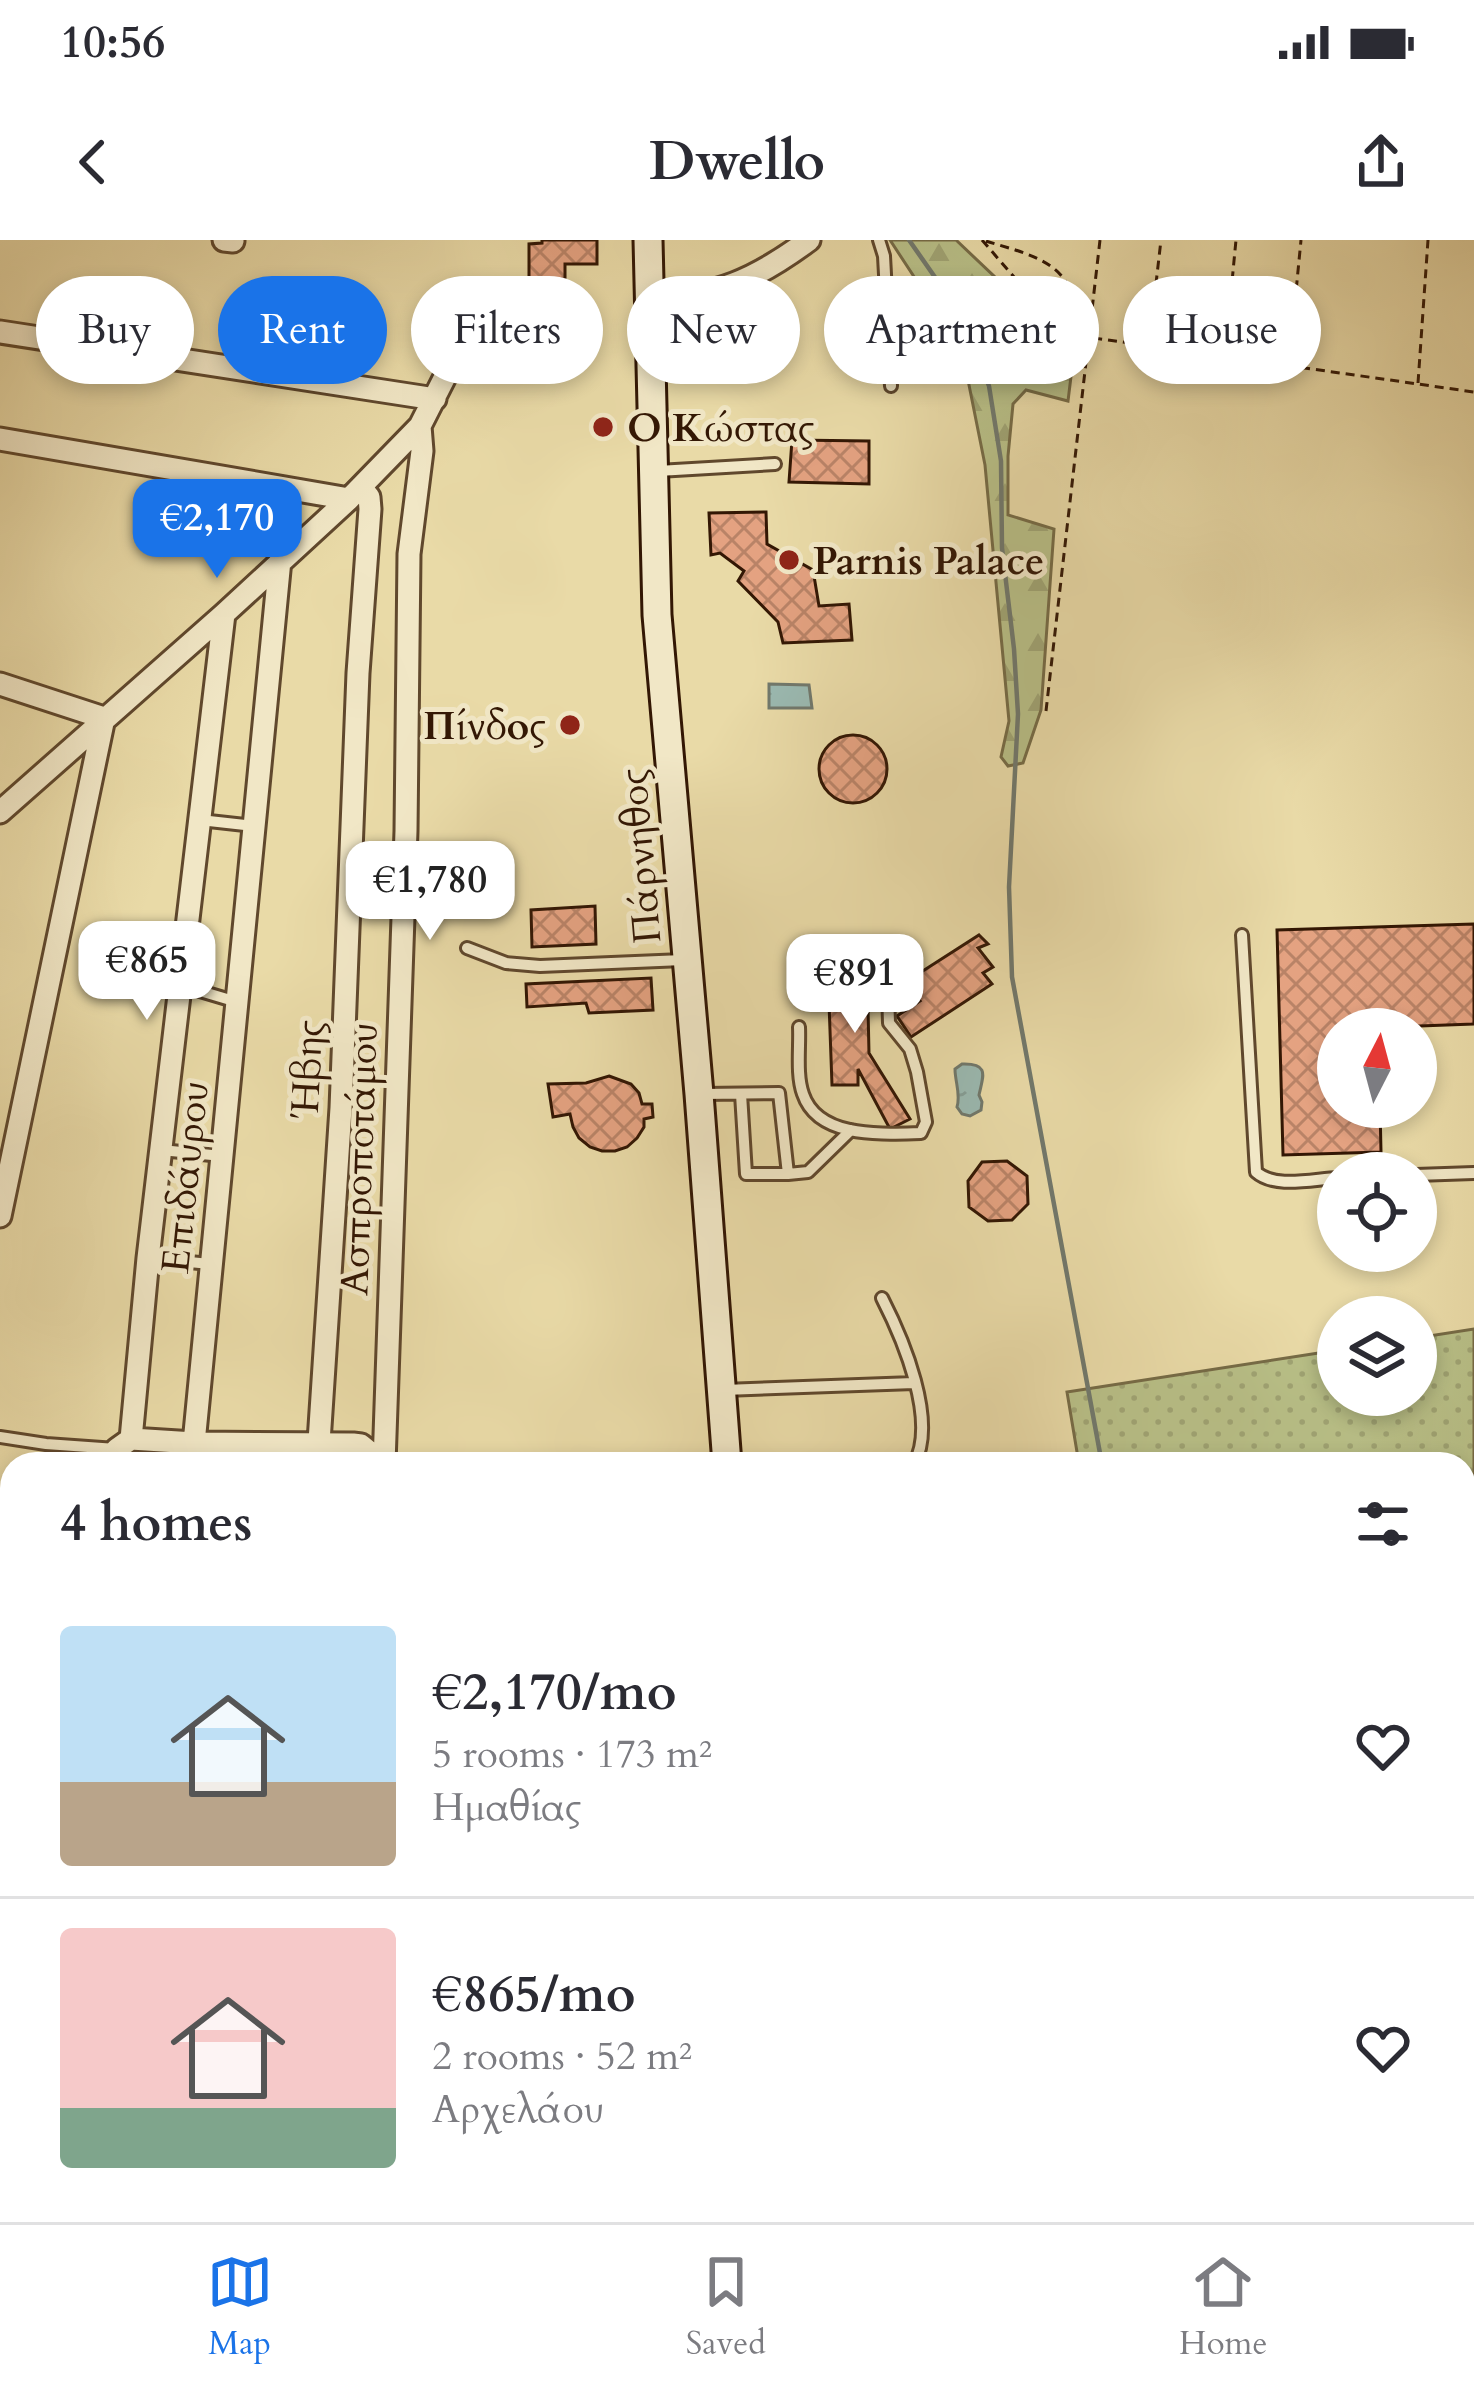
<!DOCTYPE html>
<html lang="en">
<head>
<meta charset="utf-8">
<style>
  body { margin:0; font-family:Cardo,serif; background:#f7f7f7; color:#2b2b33; height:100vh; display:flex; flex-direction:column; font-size:45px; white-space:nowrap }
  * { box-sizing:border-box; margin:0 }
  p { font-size:39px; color:#7c7c81 }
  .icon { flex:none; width:66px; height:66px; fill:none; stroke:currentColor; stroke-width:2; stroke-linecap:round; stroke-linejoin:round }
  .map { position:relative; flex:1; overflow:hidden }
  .panel { position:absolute; left:0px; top:1212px; width:1476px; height:771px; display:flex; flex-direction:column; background:#fff; border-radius:36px 36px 0 0; box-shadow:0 6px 18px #0003 }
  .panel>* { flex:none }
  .banner { position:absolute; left:36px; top:36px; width:1404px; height:108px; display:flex; gap:24px }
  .needle { width:78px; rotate:6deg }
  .fabs { position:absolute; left:1317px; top:768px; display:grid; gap:24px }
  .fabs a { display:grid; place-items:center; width:120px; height:120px; border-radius:50%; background:#fff; box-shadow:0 6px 18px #0003; font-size:60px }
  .price { position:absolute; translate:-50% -102px; padding:0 27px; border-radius:24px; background:#fff; color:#222; font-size:39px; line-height:78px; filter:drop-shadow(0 3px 6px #0008) }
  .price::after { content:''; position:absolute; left:50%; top:72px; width:36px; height:27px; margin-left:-18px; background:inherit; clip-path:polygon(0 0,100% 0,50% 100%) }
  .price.active { background:#1a73e8; color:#fff }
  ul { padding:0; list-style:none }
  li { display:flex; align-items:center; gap:36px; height:300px; padding:0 60px }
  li+li { border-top:3px solid #e1e1e2 }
  li span { display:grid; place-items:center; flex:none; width:336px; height:240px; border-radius:12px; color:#555 }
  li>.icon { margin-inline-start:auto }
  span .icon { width:144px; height:144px; fill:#fffc; stroke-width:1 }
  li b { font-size:51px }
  h2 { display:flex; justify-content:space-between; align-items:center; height:144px; padding:0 60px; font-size:51px }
  .chip { padding:0 42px; border-radius:54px; background:#fff; box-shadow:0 6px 18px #0003; font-size:42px; line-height:108px }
  .chip.active { background:#1a73e8; color:#fff }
  .status { display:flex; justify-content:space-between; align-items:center; height:84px; padding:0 60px; background:#fff; direction:ltr }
  .status svg { height:33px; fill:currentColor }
  header { display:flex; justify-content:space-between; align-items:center; height:156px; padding:0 60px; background:#fff; font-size:54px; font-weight:600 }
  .tab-bar { display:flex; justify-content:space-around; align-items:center; height:168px; border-top:3px solid #e1e1e2; background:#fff; font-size:33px; color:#7c7c81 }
  .tab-bar a { display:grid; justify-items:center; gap:6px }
  .tab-bar .active { color:#1a73e8 }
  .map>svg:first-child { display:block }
  .grass { fill:url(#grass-dots); stroke:#766b46; stroke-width:3 }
  .forest { fill:url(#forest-firs); stroke:#766b46; stroke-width:3 }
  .water { fill:url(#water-ripples); stroke:#71786c; stroke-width:3 }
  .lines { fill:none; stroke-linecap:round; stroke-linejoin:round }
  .stream { stroke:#71786c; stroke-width:4.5 }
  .building { fill:url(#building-cross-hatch); stroke:#331704; stroke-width:3 }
  .service-casing { stroke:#60482d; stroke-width:16 }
  .minor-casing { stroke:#60482d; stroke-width:27 }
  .secondary-casing { stroke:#331704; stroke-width:33 }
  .path { stroke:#331704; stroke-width:3; stroke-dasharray:9 6; stroke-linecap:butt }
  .service { stroke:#f1e7c6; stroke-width:10 }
  .minor { stroke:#f1e7c6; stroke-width:21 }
  .secondary { stroke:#f1e7c6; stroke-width:27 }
  .poi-dot { fill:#8f2418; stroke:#f1e7c6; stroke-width:4.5 }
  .labels { text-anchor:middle; stroke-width:10; stroke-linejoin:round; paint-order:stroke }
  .poi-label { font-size:39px; font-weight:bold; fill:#331704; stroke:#f1e7c6; text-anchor:start }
  .street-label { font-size:39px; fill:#331704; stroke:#f1e7c6 }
</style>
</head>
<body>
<div class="status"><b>10:56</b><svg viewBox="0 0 49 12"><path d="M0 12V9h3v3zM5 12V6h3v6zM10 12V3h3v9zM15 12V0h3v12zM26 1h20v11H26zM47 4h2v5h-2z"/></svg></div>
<header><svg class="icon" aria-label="back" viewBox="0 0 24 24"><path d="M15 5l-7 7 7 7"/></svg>Dwello<svg class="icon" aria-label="share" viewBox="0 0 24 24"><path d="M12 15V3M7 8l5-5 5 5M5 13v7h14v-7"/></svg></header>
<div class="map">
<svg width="1474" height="1982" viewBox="0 0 1474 1982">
  <defs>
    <pattern id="grass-dots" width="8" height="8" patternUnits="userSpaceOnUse" patternTransform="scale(3)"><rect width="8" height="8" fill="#b8bf87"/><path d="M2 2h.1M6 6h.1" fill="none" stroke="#9fa373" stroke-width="1.8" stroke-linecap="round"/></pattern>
    <pattern id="forest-firs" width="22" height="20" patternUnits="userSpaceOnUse" patternTransform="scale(3)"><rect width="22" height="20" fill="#b8bf87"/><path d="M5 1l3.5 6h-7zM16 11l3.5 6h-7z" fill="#9fa373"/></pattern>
    <pattern id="water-ripples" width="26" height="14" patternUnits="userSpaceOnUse" patternTransform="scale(3)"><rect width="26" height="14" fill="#9ab9b1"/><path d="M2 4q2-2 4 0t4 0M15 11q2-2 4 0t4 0" fill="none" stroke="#859e97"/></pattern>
    <pattern id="building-cross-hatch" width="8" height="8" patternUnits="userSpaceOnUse" patternTransform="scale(3)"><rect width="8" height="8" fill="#e4a281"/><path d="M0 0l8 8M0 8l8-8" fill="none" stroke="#b98367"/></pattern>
  </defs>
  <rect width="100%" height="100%" fill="#e9daa7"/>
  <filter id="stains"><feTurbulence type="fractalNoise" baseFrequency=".00167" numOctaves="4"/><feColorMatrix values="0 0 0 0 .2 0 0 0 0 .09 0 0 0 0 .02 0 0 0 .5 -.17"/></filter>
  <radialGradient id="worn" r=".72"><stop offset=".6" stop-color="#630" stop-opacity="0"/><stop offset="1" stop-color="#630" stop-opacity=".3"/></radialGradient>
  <!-- grass -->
  <path class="grass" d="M1474 1089V1530H1464V1224H1079L1067 1152 1338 1110V1155H1416V1098Z"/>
  <!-- forest -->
  <path class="forest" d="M890 0H956L1074 112 1068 161 1026 150 1013 164 1008 216V275L1054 289 1041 470 1023 523 1008 526 1001 517 1009 481 985 225 962 110Z"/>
  <!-- water -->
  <path class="water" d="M769 444 809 445 812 468H769Z
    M962 824C990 823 983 836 979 855L982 862 981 870 970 876 962 874 957 867C961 854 955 842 955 829Z"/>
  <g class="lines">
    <!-- stream -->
    <path class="stream" d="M909 0 960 73 989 146 1001 221 1002 308 1014 409 1018 474 1009 647 1012 737 1102 1224
      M1296 1982 1297 1971"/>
  </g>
  <!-- building -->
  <path class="building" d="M542 0H597V24H565V48L529 46V4L542 3Z
    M792 200 869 201V244L789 242Z
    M766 272 767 304 813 330 819 366 849 364 852 400 783 403 778 382 738 341 744 331 720 313 711 315 709 273Z
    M819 529a34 34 0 1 1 68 0a34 34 0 1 1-68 0Z
    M595 666 596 704 532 707 531 670Z
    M1474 684V784L1338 789V867H1380L1381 912 1283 915 1277 690Z
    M979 695 988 704 978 708 993 727 983 733 992 744 911 797 897 776 920 761 904 743Z
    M867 724 869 813 910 879 890 889 858 829V845H832L829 763H820L818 726Z
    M651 738 653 770 589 773 586 763 527 767 526 744Z
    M609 836 631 844 639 853 642 864H652L653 877 644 879V887L637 898 627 907 615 911H602L590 907 579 898 573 887 570 874 553 877 548 844 586 843Z
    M1007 921 1027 936 1028 964 1012 980 988 981 969 967 968 941 982 922Z"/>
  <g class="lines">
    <!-- service casing -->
    <g class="service-casing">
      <path id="service" d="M879 0 884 16 891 146
        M658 231 775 224
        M200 580 254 586
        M1242 695 1256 932C1275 949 1313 939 1338 938
        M467 708 506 723 540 726 683 720
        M180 745 237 762
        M799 787C800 807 796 835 803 854 818 899 883 894 921 893L926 882 917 832 910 809 889 783 887 719 860 721
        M703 854 779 853 788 934 808 932 851 890
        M741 854 746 934H788
        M161 910 222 916
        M1416 935 1474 933
        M148 1018 210 1024
        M882 1058C903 1099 938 1181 914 1224
        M724 1150 914 1143
        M0 1197 46 1204 116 1209"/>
    </g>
    <!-- minor casing -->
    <g class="minor-casing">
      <path id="minor" d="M224 0 233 1
        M651 63C721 52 751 43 809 0
        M0 92 435 159
        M0 199 349 259
        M0 444 104 478 0 976
        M0 572 224 374 349 259 420 186 453 121
        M131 1199 194 1203 353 1204 361 1205 384 1224
        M319 1202 341 868 358 433 370 269 369 257 361 247
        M194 1203 280 320
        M115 1224 117 1209 131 1199 148 1018 224 374
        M384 1224 406 591 409 314 422 211 420 186
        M0 1276 12 1279
        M0 1343 12 1346
        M1464 1544H1474
        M0 1794 12 1795
        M0 1966 12 1967
        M123 1971 388 1979 513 1971
        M997 1971 998 1982
        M1362 1971 1366 1982
        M619 1982 620 1971"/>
    </g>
    <!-- secondary casing -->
    <g class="secondary-casing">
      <path id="secondary" d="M648 0 657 375 699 854 727 1224
        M793 1971 794 1982"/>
    </g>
    <!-- path -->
    <path class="path" d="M982 0 1027 52 1087 97 1474 152
      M986 1C1013 10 1063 19 1070 53 1071 62 1070 74 1070 84
      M1149 104 1161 0
      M1225 115 1236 0
      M1289 124 1301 0
      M1418 143 1428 0
      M1046 471 1100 0
      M1464 1511 1474 1512
      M1046 1971 1062 1982
      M1292 1982 1293 1971"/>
    <!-- service -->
    <use href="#service" class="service"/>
    <!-- minor -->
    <use href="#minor" class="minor"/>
    <!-- secondary -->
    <use href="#secondary" class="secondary"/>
  </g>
  <!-- markers -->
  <g class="poi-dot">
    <circle cx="603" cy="187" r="12"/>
    <circle cx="789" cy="320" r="12"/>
    <circle cx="570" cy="485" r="12"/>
  </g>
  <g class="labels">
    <!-- poi labels -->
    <g class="poi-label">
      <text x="627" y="201">Ο Κώστας</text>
      <text x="813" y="334">Parnis Palace</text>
      <text x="546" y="499" text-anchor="end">Πίνδος</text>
    </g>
    <!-- street labels -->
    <g class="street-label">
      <text transform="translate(639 616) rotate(-95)" y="14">Πάρνηθος</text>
      <text transform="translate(306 829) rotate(-87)" y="14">Ήβης</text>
      <text transform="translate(358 919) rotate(-88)" y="14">Ασπροποτάμου</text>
      <text transform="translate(184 937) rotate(-84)" y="14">Επιδάυρου</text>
    </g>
  </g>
  <rect width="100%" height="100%" filter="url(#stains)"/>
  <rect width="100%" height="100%" fill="url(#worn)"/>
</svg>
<div class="fabs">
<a><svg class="needle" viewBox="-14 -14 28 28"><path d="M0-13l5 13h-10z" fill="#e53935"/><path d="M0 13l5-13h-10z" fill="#7c7c81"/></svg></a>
<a><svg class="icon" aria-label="locate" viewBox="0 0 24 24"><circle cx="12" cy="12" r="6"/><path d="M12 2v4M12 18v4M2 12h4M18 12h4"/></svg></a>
<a><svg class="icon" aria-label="layers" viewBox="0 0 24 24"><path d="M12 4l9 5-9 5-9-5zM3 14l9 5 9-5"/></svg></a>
</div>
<b class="price active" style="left:217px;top:341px">€2,170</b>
<b class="price" style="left:430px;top:703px">€1,780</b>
<b class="price" style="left:147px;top:783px">€865</b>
<b class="price" style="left:855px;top:796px">€891</b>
<div class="banner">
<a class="chip">Buy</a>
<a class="chip active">Rent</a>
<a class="chip">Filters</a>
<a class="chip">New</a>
<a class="chip">Apartment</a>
<a class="chip">House</a>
</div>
<section class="panel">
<h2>4 homes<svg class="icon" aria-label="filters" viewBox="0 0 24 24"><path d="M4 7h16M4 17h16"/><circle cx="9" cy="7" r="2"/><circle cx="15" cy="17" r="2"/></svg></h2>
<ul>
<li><span style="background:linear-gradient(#bfe0f5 65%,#b9a48a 0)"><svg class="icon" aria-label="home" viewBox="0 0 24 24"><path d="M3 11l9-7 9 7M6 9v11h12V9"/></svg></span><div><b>€2,170/mo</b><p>5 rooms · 173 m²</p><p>Ημαθίας</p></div><svg class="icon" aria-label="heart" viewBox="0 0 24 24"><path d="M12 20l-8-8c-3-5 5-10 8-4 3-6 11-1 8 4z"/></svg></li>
<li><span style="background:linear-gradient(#f6c9c9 75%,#7fa58c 0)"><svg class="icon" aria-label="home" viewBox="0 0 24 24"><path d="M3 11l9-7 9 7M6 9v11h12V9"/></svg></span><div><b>€865/mo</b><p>2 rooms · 52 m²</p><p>Αρχελάου</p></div><svg class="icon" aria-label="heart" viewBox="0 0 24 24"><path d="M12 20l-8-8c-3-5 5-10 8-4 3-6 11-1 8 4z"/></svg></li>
</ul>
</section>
</div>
<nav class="tab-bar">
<a class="active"><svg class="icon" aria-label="map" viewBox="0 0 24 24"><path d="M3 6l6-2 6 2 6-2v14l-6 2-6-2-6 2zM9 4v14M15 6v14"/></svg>Map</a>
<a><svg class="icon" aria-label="saved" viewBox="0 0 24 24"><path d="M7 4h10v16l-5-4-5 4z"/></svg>Saved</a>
<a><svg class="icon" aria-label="home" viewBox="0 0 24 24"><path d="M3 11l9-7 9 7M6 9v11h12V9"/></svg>Home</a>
</nav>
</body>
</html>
